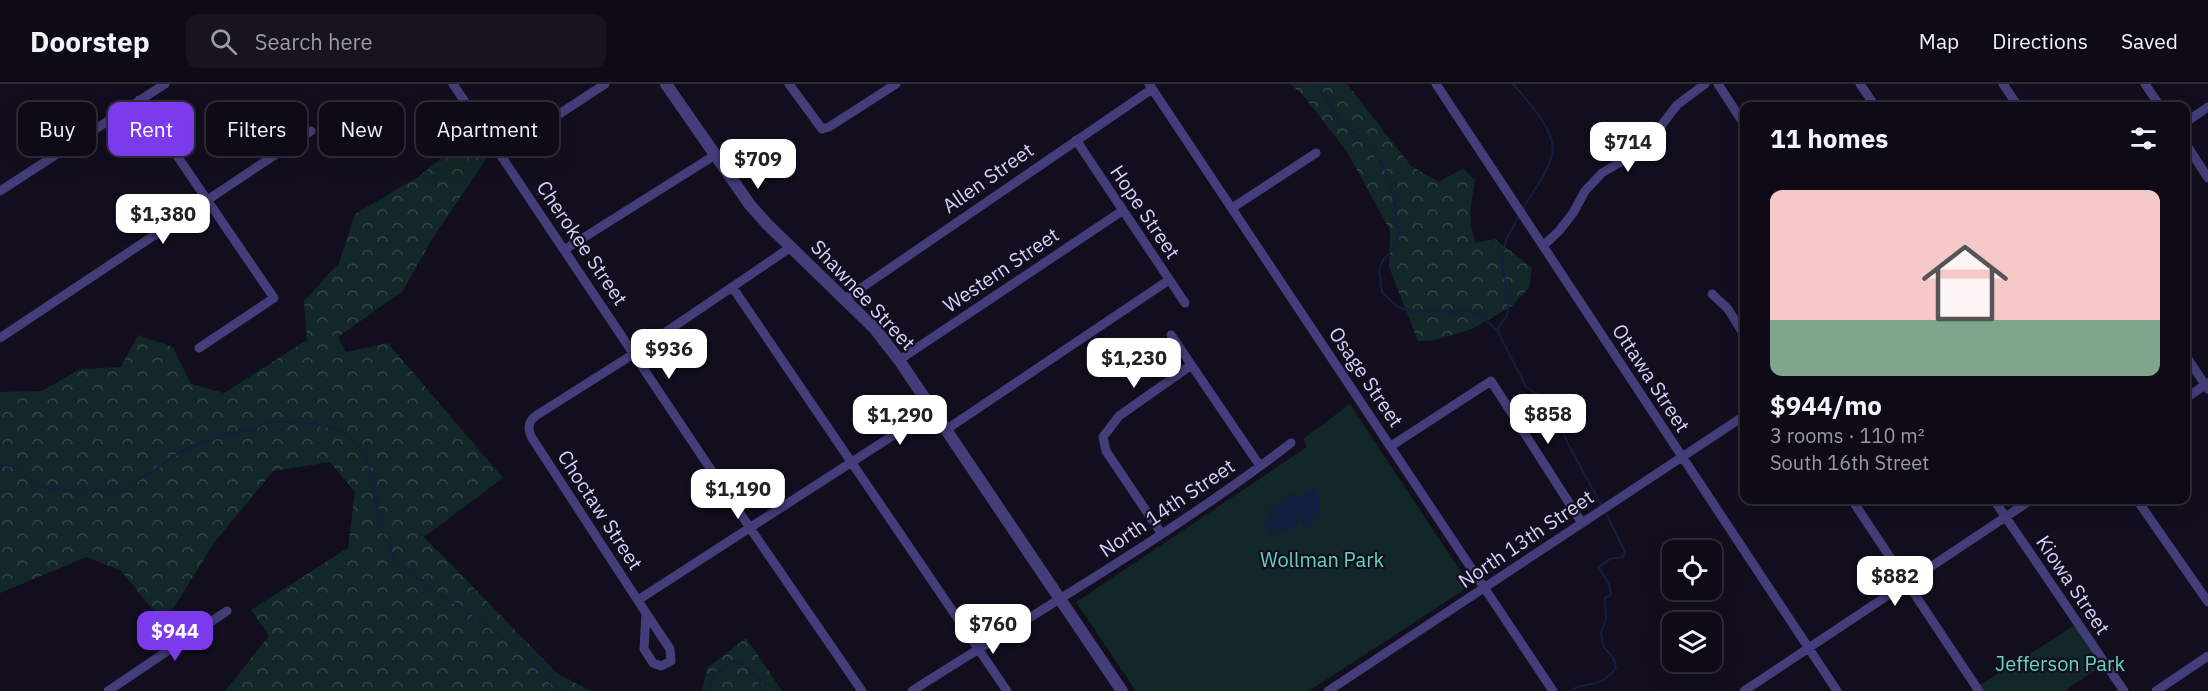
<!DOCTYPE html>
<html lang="en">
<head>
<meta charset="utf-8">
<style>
  body { margin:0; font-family:"IBM Plex Sans",sans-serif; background:#17131f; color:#f1f3f6; height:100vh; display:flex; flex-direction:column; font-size:22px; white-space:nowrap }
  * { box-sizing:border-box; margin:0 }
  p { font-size:20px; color:#9b9aa1 }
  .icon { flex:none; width:33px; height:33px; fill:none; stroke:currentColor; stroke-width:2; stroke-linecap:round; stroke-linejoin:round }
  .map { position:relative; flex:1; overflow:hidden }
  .sheet { position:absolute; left:1740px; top:18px; width:450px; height:402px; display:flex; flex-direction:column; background:#0e0a16; border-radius:12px; box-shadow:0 6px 24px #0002,0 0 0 2px #2e2b35 }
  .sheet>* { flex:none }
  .guide { position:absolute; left:18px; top:18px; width:570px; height:54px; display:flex; gap:12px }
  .controls { position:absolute; left:1662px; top:456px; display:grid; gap:12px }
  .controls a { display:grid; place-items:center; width:60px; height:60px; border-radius:12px; background:#0e0a16; box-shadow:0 6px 24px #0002,0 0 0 2px #2e2b35; font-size:30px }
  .price { position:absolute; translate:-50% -51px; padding:0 14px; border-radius:12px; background:#fff; color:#222; font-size:20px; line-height:39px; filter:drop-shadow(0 2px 3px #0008) }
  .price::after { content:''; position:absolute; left:50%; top:36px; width:18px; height:14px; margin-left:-9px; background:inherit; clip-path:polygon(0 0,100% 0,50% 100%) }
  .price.selected { background:#7c3aed; color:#fff }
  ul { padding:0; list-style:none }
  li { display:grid; align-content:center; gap:12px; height:318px; padding:0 30px }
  li span { display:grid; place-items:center; height:186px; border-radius:12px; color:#555 }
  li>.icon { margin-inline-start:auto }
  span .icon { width:108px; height:108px; fill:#fffc; stroke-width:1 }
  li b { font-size:26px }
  h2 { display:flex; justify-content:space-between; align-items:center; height:72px; padding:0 30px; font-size:26px }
  .chip { padding:0 21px; border-radius:12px; background:#0e0a16; box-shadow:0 6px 24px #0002,0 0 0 2px #2e2b35; font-size:21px; line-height:54px }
  .chip.selected { background:#7c3aed; color:#fff }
  header { display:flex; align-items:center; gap:36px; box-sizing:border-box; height:84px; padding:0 30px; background:#0e0a16; border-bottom:2px solid #2e2b35 }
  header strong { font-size:28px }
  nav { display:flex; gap:33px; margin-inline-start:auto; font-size:21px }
  .search { width:420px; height:54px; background:#17131f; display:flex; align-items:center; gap:15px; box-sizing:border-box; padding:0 21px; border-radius:12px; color:#9b9aa1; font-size:22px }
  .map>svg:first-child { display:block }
  .forest { fill:url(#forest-crowns) }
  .park { fill:#122727 }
  .water { fill:#11203f }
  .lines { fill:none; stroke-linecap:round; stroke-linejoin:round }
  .stream { stroke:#11203f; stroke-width:2 }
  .minor { stroke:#433e79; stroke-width:9 }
  .tertiary { stroke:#433e79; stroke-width:12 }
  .labels { text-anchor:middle; stroke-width:4.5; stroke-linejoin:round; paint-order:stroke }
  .street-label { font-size:20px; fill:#d7d0fa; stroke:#120e1e }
  .park-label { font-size:20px; fill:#64d3be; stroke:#120e1e }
</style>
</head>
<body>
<header>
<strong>Doorstep</strong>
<div class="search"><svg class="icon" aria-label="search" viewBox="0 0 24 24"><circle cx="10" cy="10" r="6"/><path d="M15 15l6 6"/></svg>Search here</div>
<nav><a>Map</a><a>Directions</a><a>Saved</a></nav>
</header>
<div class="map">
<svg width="2208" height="607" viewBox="0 0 2208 607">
  <defs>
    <pattern id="forest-crowns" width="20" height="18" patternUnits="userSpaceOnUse" patternTransform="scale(1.5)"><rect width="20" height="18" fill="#122727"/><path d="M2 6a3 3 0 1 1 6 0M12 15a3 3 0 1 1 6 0" fill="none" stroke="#344547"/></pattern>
  </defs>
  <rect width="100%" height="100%" fill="#120e1e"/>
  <!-- forest -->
  <path class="forest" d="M1290 0H1347L1411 82 1439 98 1463 84 1475 97C1471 118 1467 139 1476 159L1495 155 1532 184 1529 204 1512 222 1472 245 1436 256 1418 257 1389 183 1390 146 1347 68 1303 11Z
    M475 48 490 69 432 155 403 207 338 253 346 268 388 259 503 394 424 453 557 589 591 607H225L269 552 251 526 348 464 355 408 330 378 273 387 214 459 164 539 121 487 87 473 0 509V308L42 307 80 285 121 283 138 251 173 263 191 300 224 309 307 256 304 217 339 179 355 130 418 93Z
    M746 554 782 607H700L702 606 707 584Z"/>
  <!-- park -->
  <path class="park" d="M1350 320 1470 502 1309 607H1136L1076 518 1307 363 1303 355Z
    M2078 539 2105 580 2067 605 2068 607H1979L1977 603Z"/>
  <!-- water -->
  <path class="water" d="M1315 403C1320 412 1321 420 1319 430L1311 428V430L1318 433 1306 446 1297 432 1295 433 1299 439 1284 449 1280 443 1270 449 1263 438 1273 431 1269 425 1283 416 1287 421 1289 420 1284 413 1292 408 1295 412H1297V415Z"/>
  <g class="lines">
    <!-- stream -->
    <path class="stream" d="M1316 0 1327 15 1340 39 1360 53 1385 85 1392 103 1399 150 1397 161 1383 176 1379 186 1382 208 1398 223 1411 228 1438 226 1453 229 1468 225 1478 230 1497 246
      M1513 0C1527 16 1558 49 1552 71 1547 89 1533 108 1523 124
      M1519 132 1506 156 1501 177 1509 216 1507 231 1497 246 1526 303 1545 315 1555 330 1568 360 1602 422
      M0 381 11 382 37 402 71 407H123L183 366 228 350 253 346 269 337 307 339 338 345 352 355 368 376 384 454 396 477 432 506 465 525 488 542 514 563 551 599 562 607
      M708 607 716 589 733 577C749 580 758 592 763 607
      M1570 607C1589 595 1598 607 1616 584L1614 575 1603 562 1601 549 1606 535 1605 514 1611 511 1609 501 1599 483 1610 475 1623 473 1625 468 1605 427"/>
    <!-- minor -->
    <path class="minor" d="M453 0 750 444 862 607
      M789 0 822 45 829 43 896 0
      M1149 0 1553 607
      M1436 0 1837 607
      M1718 0 1744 40
      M1860 0 1875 22
      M2003 0 2018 22
      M2145 0 2160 22
      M139 16 274 214 199 264
      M2186 38 2208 23
      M1076 56 1185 219
      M2186 60 2208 94
      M500 69 605 0
      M0 107 165 0
      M1232 124 1316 69
      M1543 162 1559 147 1573 129 1585 107 1602 89 1637 68 1650 56 1677 21 1705 0
      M564 166 715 71
      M733 204 1007 607
      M1712 210 1728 225 1744 251
      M845 215 1152 5
      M1171 251 1260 382
      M0 254 311 47
      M2186 272 2208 305
      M899 276 1122 127
      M2186 314 2208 299
      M947 345 1169 196
      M1391 362 1491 297 1582 439
      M1852 416 1979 607
      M1994 416 2124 607
      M2137 416 2208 518
      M1161 449 1106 367 1103 353 1119 332 1190 282
      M638 516 934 325
      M646 529 670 565 671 577 661 582 653 579 644 565 646 529 532 354C527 344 528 337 537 331L635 269 791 163
      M108 607 227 527
      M912 607C1039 526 1171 451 1291 359
      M1328 607 1744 332
      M1744 607 2031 416
      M2156 607 2208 572"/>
    <!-- tertiary -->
    <path class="tertiary" d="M666 0 750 121 767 140 875 245 899 276 1122 607"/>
  </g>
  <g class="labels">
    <!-- street labels -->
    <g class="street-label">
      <text transform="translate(988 94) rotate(-35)" y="7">Allen Street</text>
      <text transform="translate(1145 128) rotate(56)" y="7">Hope Street</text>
      <text transform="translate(582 159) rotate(56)" y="7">Cherokee Street</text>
      <text transform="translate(1001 186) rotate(-34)" y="7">Western Street</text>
      <text transform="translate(863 211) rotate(47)" y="7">Shawnee Street</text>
      <text transform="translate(1366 293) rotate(56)" y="7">Osage Street</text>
      <text transform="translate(1651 294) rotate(57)" y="7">Ottawa Street</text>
      <text transform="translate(1167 424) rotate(-34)" y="7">North 14th Street</text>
      <text transform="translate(600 426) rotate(57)" y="7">Choctaw Street</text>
      <text transform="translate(1526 455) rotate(-34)" y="7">North 13th Street</text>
      <text transform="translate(2073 501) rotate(56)" y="7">Kiowa Street</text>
    </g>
    <!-- park labels -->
    <g class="park-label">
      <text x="1322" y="483">Wollman Park</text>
      <text x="2060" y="587">Jefferson Park</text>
    </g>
  </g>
</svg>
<div class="controls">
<a><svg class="icon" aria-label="locate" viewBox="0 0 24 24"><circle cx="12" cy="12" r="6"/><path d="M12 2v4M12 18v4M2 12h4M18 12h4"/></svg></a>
<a><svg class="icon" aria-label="layers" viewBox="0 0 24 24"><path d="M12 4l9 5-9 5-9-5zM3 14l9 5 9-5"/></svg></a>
</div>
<b class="price" style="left:1628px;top:89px">$714</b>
<b class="price" style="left:758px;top:106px">$709</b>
<b class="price" style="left:163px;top:161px">$1,380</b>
<b class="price" style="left:669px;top:296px">$936</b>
<b class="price" style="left:1134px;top:305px">$1,230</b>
<b class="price" style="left:1548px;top:361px">$858</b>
<b class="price" style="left:900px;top:362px">$1,290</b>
<b class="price" style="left:738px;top:436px">$1,190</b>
<b class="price" style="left:1895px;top:523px">$882</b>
<b class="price" style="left:993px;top:571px">$760</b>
<b class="price selected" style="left:175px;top:578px">$944</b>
<div class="guide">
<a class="chip">Buy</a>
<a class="chip selected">Rent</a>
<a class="chip">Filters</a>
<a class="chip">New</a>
<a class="chip">Apartment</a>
</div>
<section class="sheet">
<h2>11 homes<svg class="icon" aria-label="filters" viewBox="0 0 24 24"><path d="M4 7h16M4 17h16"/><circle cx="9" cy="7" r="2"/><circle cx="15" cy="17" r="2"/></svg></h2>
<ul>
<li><span style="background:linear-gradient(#f6c9c9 70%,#7fa58c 0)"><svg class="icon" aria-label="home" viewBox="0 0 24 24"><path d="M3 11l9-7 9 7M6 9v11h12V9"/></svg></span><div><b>$944/mo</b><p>3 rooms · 110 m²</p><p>South 16th Street</p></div></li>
</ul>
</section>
</div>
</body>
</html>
